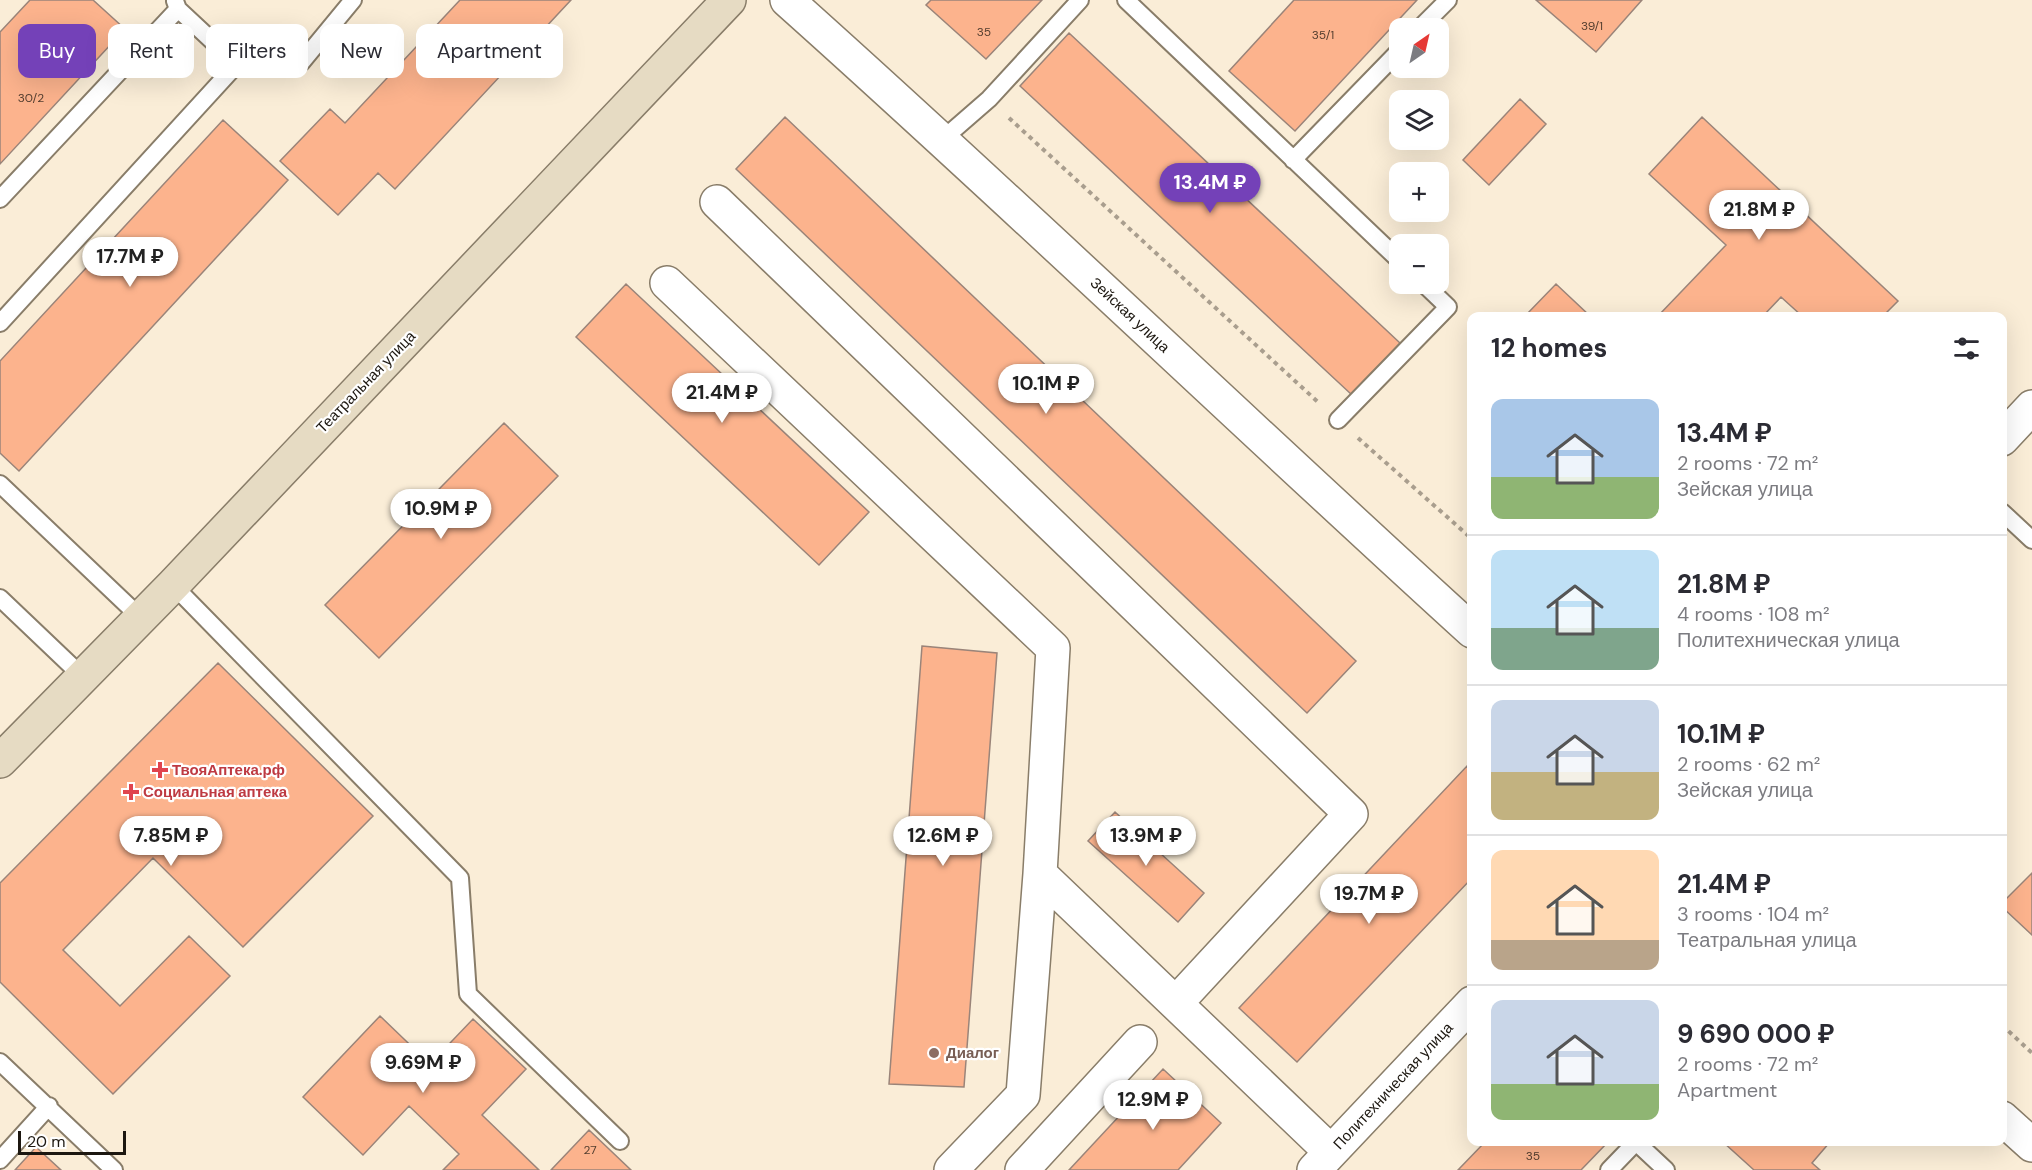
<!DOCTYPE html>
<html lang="en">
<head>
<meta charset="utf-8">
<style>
  body { margin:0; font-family:"DM Sans",sans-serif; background:#f2f2f3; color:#2b2b33; height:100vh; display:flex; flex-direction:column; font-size:22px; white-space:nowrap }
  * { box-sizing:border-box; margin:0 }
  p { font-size:20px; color:#7c7c81 }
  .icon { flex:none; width:33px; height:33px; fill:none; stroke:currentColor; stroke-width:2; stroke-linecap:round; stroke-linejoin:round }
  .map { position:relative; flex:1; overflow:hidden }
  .details { position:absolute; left:1467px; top:312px; width:540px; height:834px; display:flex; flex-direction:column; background:#fff; border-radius:12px; box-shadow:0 6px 24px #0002 }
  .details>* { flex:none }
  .top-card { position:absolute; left:18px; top:24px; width:570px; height:54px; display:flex; gap:12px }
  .needle { width:39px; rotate:34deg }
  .controls { position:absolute; left:1389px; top:18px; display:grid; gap:12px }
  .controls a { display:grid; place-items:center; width:60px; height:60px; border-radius:12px; background:#fff; box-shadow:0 6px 24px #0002; font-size:30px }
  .scale { position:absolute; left:18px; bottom:15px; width:108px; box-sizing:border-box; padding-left:6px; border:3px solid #1c1710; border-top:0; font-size:16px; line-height:21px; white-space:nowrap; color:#1c1710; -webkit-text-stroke:4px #fff; paint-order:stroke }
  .price { position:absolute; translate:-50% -51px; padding:0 14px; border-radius:21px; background:#fff; color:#222; font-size:20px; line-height:39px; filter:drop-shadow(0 2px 3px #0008) }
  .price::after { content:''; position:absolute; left:50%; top:36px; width:18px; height:14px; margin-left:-9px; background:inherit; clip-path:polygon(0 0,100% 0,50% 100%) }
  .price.selected { background:#7441b8; color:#fff }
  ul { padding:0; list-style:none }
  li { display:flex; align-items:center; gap:18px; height:150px; padding:0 24px }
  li+li { border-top:2px solid #e1e1e2 }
  li span { display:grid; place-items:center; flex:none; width:168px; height:120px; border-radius:12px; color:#555 }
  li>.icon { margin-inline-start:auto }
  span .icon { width:72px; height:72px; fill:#fffc; stroke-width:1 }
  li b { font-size:26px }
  h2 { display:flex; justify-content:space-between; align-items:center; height:72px; padding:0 24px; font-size:26px }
  .tag { padding:0 21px; border-radius:12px; background:#fff; box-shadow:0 6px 24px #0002; font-size:21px; line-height:54px }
  .tag.selected { background:#7441b8; color:#fff }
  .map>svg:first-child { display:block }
  .building { fill:#fcb38d; stroke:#9a8479; stroke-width:1.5 }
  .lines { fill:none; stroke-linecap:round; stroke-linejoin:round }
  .service-casing { stroke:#897d69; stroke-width:20 }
  .minor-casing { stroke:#897d69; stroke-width:36 }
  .tertiary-casing { stroke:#897d69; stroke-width:36 }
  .secondary-casing { stroke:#897d69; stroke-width:36 }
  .path { stroke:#a99e8e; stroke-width:4; stroke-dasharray:4.5 4.5; stroke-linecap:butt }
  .service { stroke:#fff; stroke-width:16 }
  .minor { stroke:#fff; stroke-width:33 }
  .tertiary { stroke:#fff; stroke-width:33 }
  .secondary { stroke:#e6dbc3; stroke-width:33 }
  .health-dot { fill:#e0444e; stroke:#fff; stroke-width:2 }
  .education-dot { fill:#8d6e63; stroke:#fff; stroke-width:2 }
  .labels { text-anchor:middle; stroke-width:4.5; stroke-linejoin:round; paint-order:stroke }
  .number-label { font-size:12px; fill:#543e2f }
  .street-label { font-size:15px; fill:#1c1710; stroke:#fff }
  .health-label { font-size:15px; font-weight:bold; fill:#be3a42; stroke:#fff; text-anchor:start }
  .education-label { font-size:15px; font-weight:bold; fill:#785e54; stroke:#fff; text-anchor:start }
</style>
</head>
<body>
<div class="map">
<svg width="2032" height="1170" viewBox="0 0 2032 1170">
  <rect width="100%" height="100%" fill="#faedd7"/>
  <!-- building -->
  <path class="building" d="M30 0H93L125 29 0 164V32Z
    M460 0H571L395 189 378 173 338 215 280 161 330 109 345 123Z
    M931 0H1042L986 59 926 5Z
    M1294 0H1417L1295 131 1229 71Z
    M1536 0H1642L1596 52Z
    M1069 33 1400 343 1352 395 1020 86Z
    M1520 99 1546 124 1489 185 1463 160Z
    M785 117 1356 661 1307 713 736 169Z
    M1702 117 1898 301 1883 316H1802L1781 297 1763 316H1658L1726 245 1649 174Z
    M223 120 288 180 19 471 0 453V361Z
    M626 284 869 512 819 565 576 337Z
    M1556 284 1590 316H1525Z
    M504 423 558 476 379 658 325 605Z
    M922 646 997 653 964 1087 889 1084Z
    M218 663 373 816 243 947 153 858 63 950 120 1006 189 936 230 976 113 1094 0 982V883Z
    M1467 766 1472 771V878L1297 1062 1239 1008Z
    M1115 812 1204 893 1178 922 1088 841Z
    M2032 873V935L2002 907V903Z
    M380 1016 430 1064 473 1019 526 1069 482 1115 539 1170H443L459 1154 409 1106 363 1155 303 1097Z
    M1163 1069 1221 1123 1178 1170H1069Z
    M589 1130 631 1170H551Z
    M1485 1142H1608L1581 1170H1458Z
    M1723 1142H1830L1812 1163 1820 1170H1754Z
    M36 1147 61 1170H15Z"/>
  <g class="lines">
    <!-- service casing -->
    <g class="service-casing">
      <path id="service" d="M1126 0 1400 261
        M1420 28 1448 0
        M301 63 353 0
        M943 139 989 99 1080 0
        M1293 160 1400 50
        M0 199 178 9 175 1
        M0 323 237 64 178 9
        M1338 420 1448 307 1424 284
        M0 484 141 618
        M2002 512 2032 540
        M173 585 460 878 468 994 620 1141
        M0 598 83 677
        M0 1062 114 1170
        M1636 1142 1666 1170
        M0 1160 49 1106
        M1609 1170 1636 1142"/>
    </g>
    <!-- minor casing -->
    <g class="minor-casing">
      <path id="minor" d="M717 202 1351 814 1176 1003
        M667 283 1053 648 1040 874 1331 1152
        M2002 439 2032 407
        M951 1170 1023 1095 1040 874
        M1022 1170 1140 1042
        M1314 1170 1472 1003"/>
    </g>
    <!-- tertiary casing -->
    <g class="tertiary-casing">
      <path id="tertiary" d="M787 0C1019 207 1242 422 1472 631
        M2002 1118 2032 1145"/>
    </g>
    <!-- secondary casing -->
    <g class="secondary-casing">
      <path id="secondary" d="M0 761 173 585 729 0"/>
    </g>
    <!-- path -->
    <path class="path" d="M1009 118 1319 403
      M1358 438 1472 539
      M2002 1025 2032 1053"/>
    <!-- service -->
    <use href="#service" class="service"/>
    <!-- minor -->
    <use href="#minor" class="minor"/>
    <!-- tertiary -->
    <use href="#tertiary" class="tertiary"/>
    <!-- secondary -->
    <use href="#secondary" class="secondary"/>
  </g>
  <!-- markers -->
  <g class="health-dot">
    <path d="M157 761h6v6h6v6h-6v6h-6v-6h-6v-6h6z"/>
    <path d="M128 783h6v6h6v6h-6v6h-6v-6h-6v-6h6z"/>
  </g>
  <circle class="education-dot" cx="934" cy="1053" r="6"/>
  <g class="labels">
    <!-- number labels -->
    <g class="number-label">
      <text x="1592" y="30">39/1</text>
      <text x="984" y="36">35</text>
      <text x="1323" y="39">35/1</text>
      <text x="31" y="102">30/2</text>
      <text x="590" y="1154">27</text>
      <text x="1533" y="1160">35</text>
    </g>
    <!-- street labels -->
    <g class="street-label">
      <text transform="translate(1130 315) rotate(43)" y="5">Зейская улица</text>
      <text transform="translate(366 382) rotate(-46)" y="5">Театральная улица</text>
      <text transform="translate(1393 1086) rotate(-47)" y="5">Политехническая улица</text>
    </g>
    <!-- health labels -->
    <g class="health-label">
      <text x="172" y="775">ТвояАптека.рф</text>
      <text x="143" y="797">Социальная аптека</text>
    </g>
    <!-- education labels -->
    <g class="education-label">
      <text x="946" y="1058">Диалог</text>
    </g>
  </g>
</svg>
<div class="controls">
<a><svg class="needle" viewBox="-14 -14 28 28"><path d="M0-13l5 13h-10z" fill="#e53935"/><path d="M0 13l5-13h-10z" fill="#7c7c81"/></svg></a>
<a><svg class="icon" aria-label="layers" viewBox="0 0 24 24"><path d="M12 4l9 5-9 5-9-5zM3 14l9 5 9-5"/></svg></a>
<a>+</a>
<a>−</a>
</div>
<div class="scale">20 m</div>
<b class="price selected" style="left:1210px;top:214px">13.4M ₽</b>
<b class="price" style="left:1759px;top:241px">21.8M ₽</b>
<b class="price" style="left:130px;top:288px">17.7M ₽</b>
<b class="price" style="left:1046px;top:415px">10.1M ₽</b>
<b class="price" style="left:722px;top:424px">21.4M ₽</b>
<b class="price" style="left:441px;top:540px">10.9M ₽</b>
<b class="price" style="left:171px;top:867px">7.85M ₽</b>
<b class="price" style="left:943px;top:867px">12.6M ₽</b>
<b class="price" style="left:1146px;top:867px">13.9M ₽</b>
<b class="price" style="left:1369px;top:925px">19.7M ₽</b>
<b class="price" style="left:423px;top:1094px">9.69M ₽</b>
<b class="price" style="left:1153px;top:1131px">12.9M ₽</b>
<div class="top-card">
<a class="tag selected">Buy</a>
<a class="tag">Rent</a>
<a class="tag">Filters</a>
<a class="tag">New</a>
<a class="tag">Apartment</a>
</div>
<section class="details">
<h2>12 homes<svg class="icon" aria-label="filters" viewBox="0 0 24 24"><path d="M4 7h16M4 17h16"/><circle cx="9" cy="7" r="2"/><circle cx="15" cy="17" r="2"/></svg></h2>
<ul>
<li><span style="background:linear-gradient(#a9c7e8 65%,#8fb573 0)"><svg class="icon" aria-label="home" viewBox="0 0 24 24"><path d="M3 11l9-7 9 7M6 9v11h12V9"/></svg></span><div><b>13.4M ₽</b><p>2 rooms · 72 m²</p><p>Зейская улица</p></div></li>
<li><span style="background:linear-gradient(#bfe0f5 65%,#7fa58c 0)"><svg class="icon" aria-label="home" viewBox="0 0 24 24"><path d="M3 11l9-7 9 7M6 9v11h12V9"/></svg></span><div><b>21.8M ₽</b><p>4 rooms · 108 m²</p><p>Политехническая улица</p></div></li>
<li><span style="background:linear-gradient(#c9d6e8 60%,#c2b280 0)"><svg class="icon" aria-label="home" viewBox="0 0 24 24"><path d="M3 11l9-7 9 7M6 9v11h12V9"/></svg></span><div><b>10.1M ₽</b><p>2 rooms · 62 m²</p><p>Зейская улица</p></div></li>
<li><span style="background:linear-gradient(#ffd9b3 75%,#b9a48a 0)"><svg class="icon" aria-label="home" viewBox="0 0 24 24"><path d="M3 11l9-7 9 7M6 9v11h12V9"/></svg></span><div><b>21.4M ₽</b><p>3 rooms · 104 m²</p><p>Театральная улица</p></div></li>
<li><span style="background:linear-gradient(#c9d6e8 70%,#8fb573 0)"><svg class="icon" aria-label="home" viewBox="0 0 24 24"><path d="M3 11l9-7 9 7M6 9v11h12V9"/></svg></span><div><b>9 690 000 ₽</b><p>2 rooms · 72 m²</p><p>Apartment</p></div></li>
</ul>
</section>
</div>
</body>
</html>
